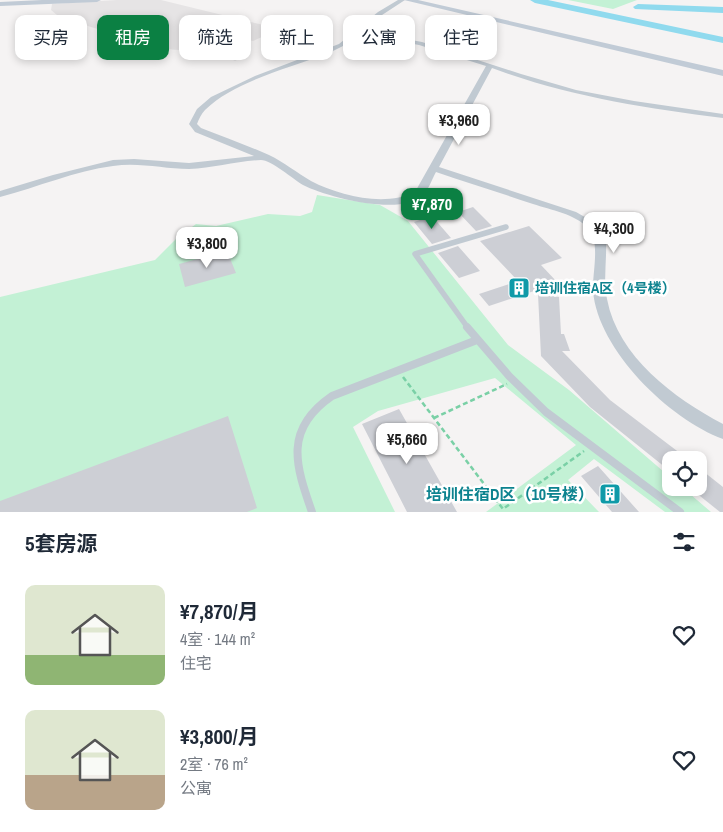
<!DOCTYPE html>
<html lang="zh">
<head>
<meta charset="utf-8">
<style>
  body { margin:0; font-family:"Archivo Narrow","Noto Sans SC",sans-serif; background:#f6f6f7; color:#1f2937; height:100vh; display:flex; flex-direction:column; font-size:19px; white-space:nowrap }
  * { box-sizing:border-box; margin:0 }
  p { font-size:16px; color:#747a83 }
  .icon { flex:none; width:28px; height:28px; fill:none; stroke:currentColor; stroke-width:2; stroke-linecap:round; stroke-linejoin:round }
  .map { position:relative; height:512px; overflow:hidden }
  .drawer { display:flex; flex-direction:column; background:#fff; flex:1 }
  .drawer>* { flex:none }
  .guide { position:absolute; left:15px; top:15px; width:694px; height:45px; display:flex; gap:10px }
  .buttons { position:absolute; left:662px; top:451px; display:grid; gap:10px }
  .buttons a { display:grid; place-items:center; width:45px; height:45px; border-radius:10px; background:#fff; box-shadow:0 2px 8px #0003; font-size:25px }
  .price { position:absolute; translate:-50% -42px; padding:0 11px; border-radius:10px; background:#fff; color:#222; font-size:16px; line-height:32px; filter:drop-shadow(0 1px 2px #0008) }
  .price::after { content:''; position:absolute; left:50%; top:30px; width:15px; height:11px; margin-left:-8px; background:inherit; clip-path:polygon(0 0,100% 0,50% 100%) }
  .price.current { background:#0b8043; color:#fff }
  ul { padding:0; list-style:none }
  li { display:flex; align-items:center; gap:15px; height:125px; padding:0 25px }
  li span { display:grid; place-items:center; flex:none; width:140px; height:100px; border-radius:10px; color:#555 }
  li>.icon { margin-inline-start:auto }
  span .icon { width:60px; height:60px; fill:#fffc; stroke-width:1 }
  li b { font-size:21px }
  h2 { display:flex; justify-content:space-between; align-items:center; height:60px; padding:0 25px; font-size:21px }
  .chip { padding:0 18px; border-radius:10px; background:#fff; box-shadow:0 2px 8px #0003; font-size:18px; line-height:45px }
  .chip.current { background:#0b8043; color:#fff }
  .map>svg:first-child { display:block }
  .education { fill:#e6e4e5 }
  .green { fill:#c3f1d5 }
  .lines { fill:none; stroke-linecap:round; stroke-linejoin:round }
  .river { fill:#90daee; fill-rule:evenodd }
  .building { fill:#cdcfd5 }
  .path { stroke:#7ad0a6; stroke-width:2.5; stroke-dasharray:5 3; stroke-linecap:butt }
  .service-far1 { stroke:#c1cad2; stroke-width:5.5 }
  .service { stroke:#c1cad2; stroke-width:8 }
  .minor { fill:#c1cad2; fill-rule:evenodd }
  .secondary { fill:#c1cbd6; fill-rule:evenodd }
  .labels { text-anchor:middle; stroke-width:5; stroke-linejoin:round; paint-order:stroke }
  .culture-label { font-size:14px; font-weight:bold; fill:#0d838f; stroke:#fff; text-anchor:start }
  .near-culture-label { font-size:16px; font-weight:bold; fill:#0d838f; stroke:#fff; text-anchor:end }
</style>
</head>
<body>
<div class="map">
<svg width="723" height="512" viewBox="0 0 723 512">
  <rect width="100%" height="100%" fill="#f5f3f3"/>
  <!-- education -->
  <path class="education" d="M117 0H161L280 29 253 41 228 35 210 42 246 55 235 61 219 53 211 58 190 51 166 49 91 27 57 15 51 10 52 4Z"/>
  <!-- green -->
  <path class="green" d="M568 0H637L613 9Z
    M317 195 380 205 408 221 508 345 569 390 671 478V488H683L711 512H665L594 459 568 480 599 512H486L576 445 495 378 378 411 353 427 395 512H0V297L155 260 177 238 196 224 216 226 268 214 300 216 312 212Z"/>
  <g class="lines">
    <!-- river -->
    <path class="river" d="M530 0H548L723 37V43L535 3Z
      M638 4 723 7V13L635 9 633 7Z"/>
  </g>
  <!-- building -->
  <path class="building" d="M451 195 461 206 428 216 418 204Z
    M473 207 492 226 476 231 458 212Z
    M432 216 451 238 432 244 414 222Z
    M529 226 562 258 541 265 558 283 489 306 479 294 518 281 480 241Z
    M458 246 480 271 459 278 438 253Z
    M227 251 236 273 185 287 179 264Z
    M538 294 559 297 561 334H564L570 351H562L610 400 689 460H671V472L590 407 541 356Z
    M399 409 457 512H407L362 424Z
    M228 416 257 508 247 512H0V501Z
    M598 466 639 512H612L581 476Z
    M699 468 723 487V512H720L690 488H699Z"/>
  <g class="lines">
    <!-- path -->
    <path class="path" d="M403 377 503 509 584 451
      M434 418 507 384"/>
    <!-- service-far1 -->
    <path class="service-far1" d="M468 328 415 254 506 227"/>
    <!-- service -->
    <path class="service" d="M467 327 509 376 546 412 680 512
      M312 512C295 464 284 429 332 396L477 340"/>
    <!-- minor -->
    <path class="minor" d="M398 0H405L382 15 364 31 422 42 521 74 576 90 634 101 723 114V118C644 108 567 96 492 68L439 167 576 212 597 224 603 233 606 241C607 260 603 280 607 299 618 357 674 398 723 424V439C669 419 598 350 593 291 592 274 601 241 588 228 575 214 551 210 533 204 501 193 468 183 436 172 432 179 429 189 423 195 403 217 326 197 303 185 293 179 271 160 261 160 237 161 213 168 189 169 164 169 139 162 113 166 75 171 38 187 0 197V191L53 175 113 160 134 159 189 163 254 156 195 132 189 124 197 109 211 97 255 76 339 44 378 12ZM360 34 419 45 486 66 415 192C385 207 340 196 311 181 297 173 284 162 269 155 247 145 223 137 201 128L197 124C199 119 201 114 205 110 234 81 290 68 329 53L343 46Z"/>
    <!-- secondary -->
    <path class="secondary" d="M42 0H101L97 2 0 6V2Z
      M404 0H418L723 70V76Z"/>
  </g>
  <!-- icons -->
  <defs>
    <g id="building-square" transform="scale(1.125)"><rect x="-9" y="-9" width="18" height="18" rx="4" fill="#0f9aa8" stroke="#fff"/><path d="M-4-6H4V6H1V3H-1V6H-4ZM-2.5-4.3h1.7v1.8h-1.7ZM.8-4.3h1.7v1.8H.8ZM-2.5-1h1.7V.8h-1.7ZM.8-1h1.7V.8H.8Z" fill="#fff"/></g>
  </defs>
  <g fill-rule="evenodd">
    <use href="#building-square" x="519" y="288"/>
    <use href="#building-square" x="610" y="494"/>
  </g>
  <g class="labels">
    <!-- culture labels -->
    <g class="culture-label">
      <text x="535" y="293">培训住宿A区（4号楼）</text>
    </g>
    <!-- near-culture labels -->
    <g class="near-culture-label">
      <text x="594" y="500">培训住宿D区（10号楼）</text>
    </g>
  </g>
</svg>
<div class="buttons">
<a><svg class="icon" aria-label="locate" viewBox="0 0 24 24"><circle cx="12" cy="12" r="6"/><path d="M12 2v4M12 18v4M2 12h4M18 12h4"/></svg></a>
</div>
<b class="price" style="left:459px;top:146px">¥3,960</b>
<b class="price current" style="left:432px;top:230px">¥7,870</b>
<b class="price" style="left:614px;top:254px">¥4,300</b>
<b class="price" style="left:207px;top:269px">¥3,800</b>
<b class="price" style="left:407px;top:465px">¥5,660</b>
<div class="guide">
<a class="chip">买房</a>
<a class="chip current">租房</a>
<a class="chip">筛选</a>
<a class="chip">新上</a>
<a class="chip">公寓</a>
<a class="chip">住宅</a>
</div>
</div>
<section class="drawer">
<h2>5套房源<svg class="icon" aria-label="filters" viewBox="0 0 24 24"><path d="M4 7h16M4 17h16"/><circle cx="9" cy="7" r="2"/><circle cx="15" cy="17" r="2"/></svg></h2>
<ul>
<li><span style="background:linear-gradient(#dfe7d0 70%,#8fb573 0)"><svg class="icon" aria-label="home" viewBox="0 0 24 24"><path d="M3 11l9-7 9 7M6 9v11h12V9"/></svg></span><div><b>¥7,870/月</b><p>4室 · 144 m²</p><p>住宅</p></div><svg class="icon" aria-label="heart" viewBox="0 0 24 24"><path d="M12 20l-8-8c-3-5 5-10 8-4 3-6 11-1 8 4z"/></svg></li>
<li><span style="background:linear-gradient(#dfe7d0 65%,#b9a48a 0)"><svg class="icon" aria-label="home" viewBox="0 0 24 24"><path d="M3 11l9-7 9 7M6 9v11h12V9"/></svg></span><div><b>¥3,800/月</b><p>2室 · 76 m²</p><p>公寓</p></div><svg class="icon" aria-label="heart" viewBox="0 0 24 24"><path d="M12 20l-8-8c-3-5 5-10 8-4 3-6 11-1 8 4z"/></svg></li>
</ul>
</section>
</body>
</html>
